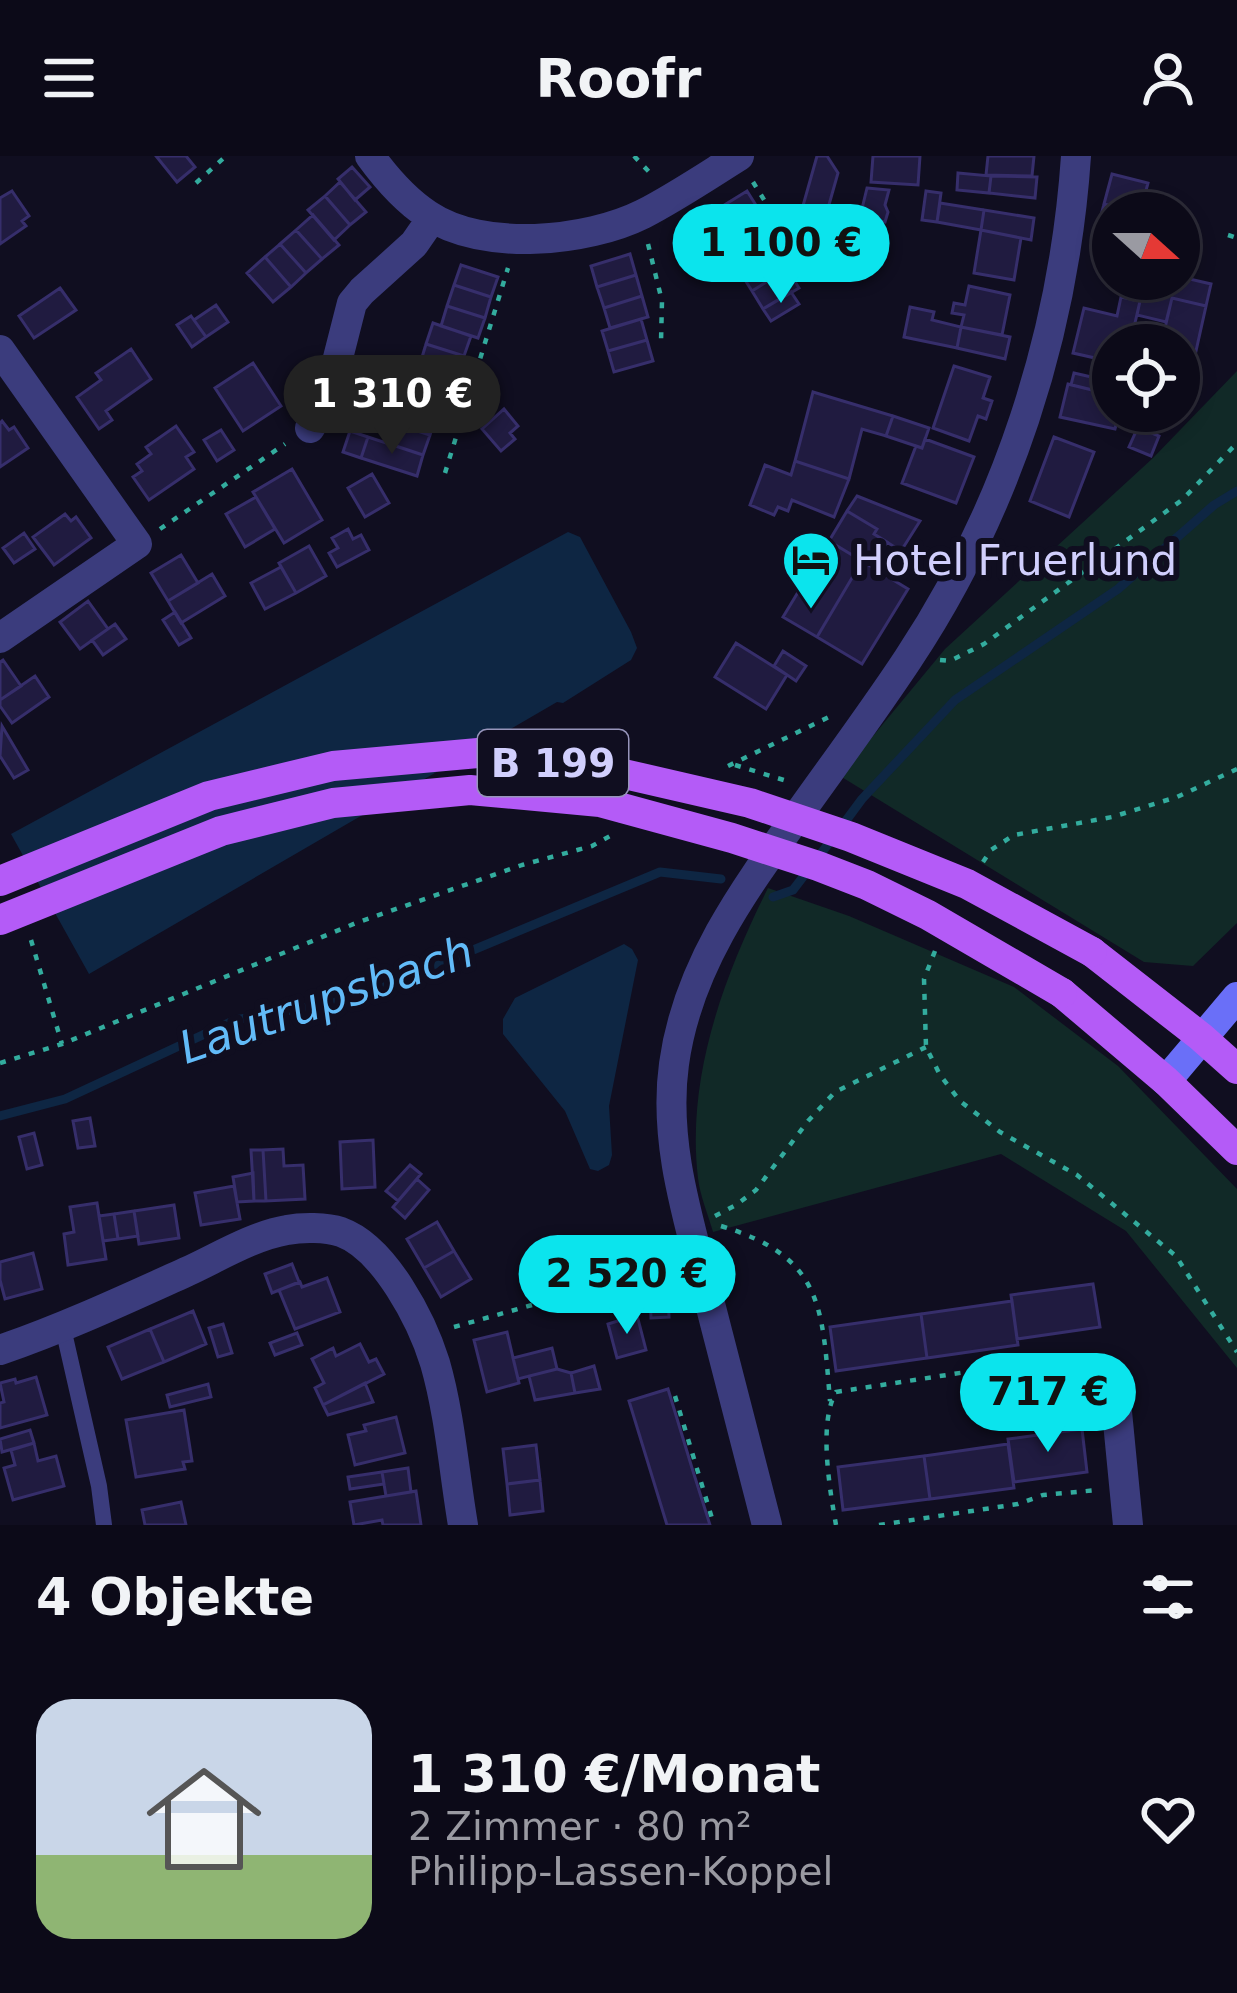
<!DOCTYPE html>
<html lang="de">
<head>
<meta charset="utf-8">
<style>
  body { margin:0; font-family:"DejaVu Sans",sans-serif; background:#151321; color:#f1f3f6; height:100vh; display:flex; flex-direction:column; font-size:45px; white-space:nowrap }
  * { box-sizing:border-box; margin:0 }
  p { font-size:39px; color:#9a9aa2 }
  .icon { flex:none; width:66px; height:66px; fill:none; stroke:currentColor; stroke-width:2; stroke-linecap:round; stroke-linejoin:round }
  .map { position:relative; height:1369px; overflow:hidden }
  .details { display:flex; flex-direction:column; background:#0c0a18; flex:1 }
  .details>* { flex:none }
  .needle { width:78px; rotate:111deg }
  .fabs { position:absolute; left:1092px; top:36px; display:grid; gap:24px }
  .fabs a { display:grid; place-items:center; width:108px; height:108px; border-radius:50%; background:#0c0a18; box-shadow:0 6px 18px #0003,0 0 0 3px #2c2b37; font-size:60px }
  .price { position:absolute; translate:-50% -102px; padding:0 27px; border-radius:42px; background:#0be4ed; color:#111; font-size:39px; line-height:78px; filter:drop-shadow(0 3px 6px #0008) }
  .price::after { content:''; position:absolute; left:50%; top:72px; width:36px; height:27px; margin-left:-18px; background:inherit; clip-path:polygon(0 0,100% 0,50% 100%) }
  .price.selected { background:#222; color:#fff }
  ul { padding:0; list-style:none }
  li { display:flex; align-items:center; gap:36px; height:300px; padding:0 36px }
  li span { display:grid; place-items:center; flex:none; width:336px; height:240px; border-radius:36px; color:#555 }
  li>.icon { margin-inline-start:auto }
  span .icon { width:144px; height:144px; fill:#fffc; stroke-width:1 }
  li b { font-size:51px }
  h2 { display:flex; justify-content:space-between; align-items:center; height:144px; padding:0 36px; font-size:51px }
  header { display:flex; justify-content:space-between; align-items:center; height:156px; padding:0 36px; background:#0c0a18; font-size:54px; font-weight:800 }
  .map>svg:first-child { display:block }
  .green { fill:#112927 }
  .water { fill:#0e2643 }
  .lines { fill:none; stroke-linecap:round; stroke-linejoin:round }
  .stream { stroke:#0e2643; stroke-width:9 }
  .building { fill:#201b40; stroke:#362e6b; stroke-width:3 }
  .path { stroke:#33ac9e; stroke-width:4.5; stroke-dasharray:6 9; stroke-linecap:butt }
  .service { stroke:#3b3c7d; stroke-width:16 }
  .minor { stroke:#3b3c7d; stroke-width:30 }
  .secondary { stroke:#6a6ff8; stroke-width:30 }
  .primary { stroke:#b45bf7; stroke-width:30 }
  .primary-bridge { stroke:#b45bf7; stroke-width:30 }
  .labels { text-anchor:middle; stroke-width:12; stroke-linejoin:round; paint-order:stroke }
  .shield { fill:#100e20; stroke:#9795bb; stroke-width:3 }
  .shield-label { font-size:39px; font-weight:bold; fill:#d1cffd }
  .poi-label { font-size:42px; fill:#d1cffd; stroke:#100e20; text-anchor:start }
  .water-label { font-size:45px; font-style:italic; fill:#62bbf8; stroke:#100e20 }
</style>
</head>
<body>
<header><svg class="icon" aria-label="menu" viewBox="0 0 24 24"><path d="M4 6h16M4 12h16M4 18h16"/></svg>Roofr<svg class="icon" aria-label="person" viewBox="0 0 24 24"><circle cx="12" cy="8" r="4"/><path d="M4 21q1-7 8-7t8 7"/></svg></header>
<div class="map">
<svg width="1237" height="1369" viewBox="0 0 1237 1369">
  <rect width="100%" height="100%" fill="#100e20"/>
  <!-- green -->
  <path class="green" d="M1237 215V767L1193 810 1144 806 840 620 945 493 1153 302Z
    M768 732 849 760 1014 831 1118 910 1237 1033V1212L1126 1075 1001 998 713 1076C708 1058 700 1040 698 1022 686 921 724 820 768 732Z"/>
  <!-- water -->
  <path class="water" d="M568 376 580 381 631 476 637 492 631 504 563 547 557 546 89 818 11 678Z
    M624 788 632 793 638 804 609 950 612 999 609 1009 598 1015 590 1013 565 955 503 878V863L515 842Z"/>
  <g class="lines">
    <!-- stream -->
    <path class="stream" d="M842 670 862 643 955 544 1118 433 1214 349 1237 335
      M773 741 793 734 832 683
      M0 960 65 943 235 864 358 842 660 716 721 723"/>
  </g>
  <!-- building -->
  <path class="building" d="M156 0H186L195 11 177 26Z
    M817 0H827L838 17 815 98 797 71Z
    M873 0H920L918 29 871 26Z
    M988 0H1034L1032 20 986 19Z
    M352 11 370 31 355 44 338 23Z
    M958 17 991 20 989 37 957 34Z
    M1112 18 1148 27 1140 57 1104 48Z
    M991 20 1037 21 1035 42 989 37Z
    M340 26 366 56 350 69 325 40Z
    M867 32 889 34 885 49 888 56 885 66 860 61Z
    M12 35 29 60 22 65 26 70 0 88V42Z
    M747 35 759 54 725 75 713 56Z
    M926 35 941 37 937 66 922 64Z
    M325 40 350 69 334 84 308 54Z
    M940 47 984 54 981 74 937 66Z
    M1104 48 1140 57H1113V83L1096 78Z
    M759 54 770 72 736 93 725 75Z
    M984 54 1034 62 1031 84 981 74Z
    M313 59 339 89 322 103 296 74Z
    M770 72 781 91 747 112 736 93Z
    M296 74 322 103 306 117 280 88Z
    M981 74 1021 82 1014 124 974 117Z
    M280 88 306 117 291 131 265 101Z
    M775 94 787 113 752 135 740 116Z
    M630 98 636 119 597 131 591 110Z
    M265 101 291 131 273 146 247 117Z
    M461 109 498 121 491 141 454 129Z
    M1179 112 1187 114 1185 122 1211 128 1206 150 1172 142 1166 166 1137 159 1140 145 1134 144 1137 132 1141 133 1143 123H1179Z
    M787 113 799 132 763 153 752 135Z
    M636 119 642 140 604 152 597 131Z
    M454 129 491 141 485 162 447 150Z
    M969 130 1010 139 1002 179 961 171 964 159 952 157 954 147 965 149Z
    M60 132 76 154 34 182 19 160Z
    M791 136 799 148 771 165 763 153Z
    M642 140 648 161 610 172 604 152Z
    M1121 141 1140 145 1130 189H1113V206L1073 197 1084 152 1117 160Z
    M1172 142 1206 150 1190 222 1179 219V189H1161Z
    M216 149 228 166 206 181 194 164Z
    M447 150 485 162 478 182 441 170Z
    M910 151 934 156 932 164 961 171 957 192 904 181Z
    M191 160 206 181 192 191 177 169Z
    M641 163 647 184 608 195 602 175Z
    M433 167 471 180 464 200 426 188Z
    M961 171 1010 181 1005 203 957 192Z
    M647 184 653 205 614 216 608 195Z
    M426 188 464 200 458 220 420 208Z
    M131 193 151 223 106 255 112 264 99 273 77 241 101 224 96 217Z
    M253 207 281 250 243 275 215 232Z
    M420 208 458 220 451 241 413 228Z
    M954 210 990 221 983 242 992 245 986 263 978 260 969 285 933 272Z
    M1074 217 1113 226V239L1071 229Z
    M404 225 443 238 436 259 397 246Z
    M1068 228 1113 239V255H1120L1115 273 1060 261Z
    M813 236 893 260 886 280 862 273 849 323 795 305Z
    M397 246 436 259 430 279 390 266Z
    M504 253 518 270 510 277 515 283 501 295 482 273Z
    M893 260 929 272 922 292 886 280Z
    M2 265 9 274 14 271 28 292 0 311V267Z
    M390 266 430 279 423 299 384 286Z
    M176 270 194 296 186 301 194 313 149 344 133 321 142 315 137 308 151 298 146 291Z
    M1138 271 1159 280 1151 300 1129 291Z
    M221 274 234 294 217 305 204 284Z
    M350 275 368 281 361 302 343 296Z
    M368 281 423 299 417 320 361 302Z
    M1054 281 1094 296 1069 361 1030 345Z
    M925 283 974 301 956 347 902 327 916 290 922 292Z
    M795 305 849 323 834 361 792 344 788 355 778 351 774 359 750 349 765 309 791 319Z
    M292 313 322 364 284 387 253 336Z
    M372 318 389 347 365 361 348 332Z
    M857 340 920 365 901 395 874 378 877 373 847 355Z
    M256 341 275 373 245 391 226 358Z
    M847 355 877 373 874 378 887 386 872 411 829 385Z
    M65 358 71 365 76 361 91 382 54 409 33 381Z
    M348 373 353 383 361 379 369 394 337 411 329 397 338 392 332 382Z
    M24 377 35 393 14 407 3 392Z
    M829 385 862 405 817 481 783 461Z
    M309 390 326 420 296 437 279 407Z
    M181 399 198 427 168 445 151 417Z
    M862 405 908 433 862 508 817 481Z
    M281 411 296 437 265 453 251 427Z
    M212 418 225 440 181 467 168 445Z
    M88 445 108 473 80 493 60 466Z
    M175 456 191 482 179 489 163 464Z
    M115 468 126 483 103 499 92 484Z
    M736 487 787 519 766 553 715 521Z
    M783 495 806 510 796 525 774 510Z
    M3 504 21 530 0 544V506Z
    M35 520 49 541 12 567 0 550V544Z
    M2 570 28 614 14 622 0 600Z
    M90 962 95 990 78 992 73 965Z
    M34 977 42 1009 27 1013 19 981Z
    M373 984 375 1031 342 1033 340 986Z
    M283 993 284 1010 303 1009 305 1043 266 1045 263 994Z
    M251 994H263L266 1045H254Z
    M410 1009 421 1018 398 1045 386 1035Z
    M253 1017 254 1045 237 1046 233 1021Z
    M417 1023 429 1034 405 1062 393 1051Z
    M234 1030 240 1063 201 1069 195 1037Z
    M97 1047 106 1103 68 1109 64 1078 74 1076 70 1051Z
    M174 1049 179 1082 139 1088 134 1055Z
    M134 1055 138 1080 118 1083 114 1058Z
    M114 1058 118 1083 103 1085 99 1060Z
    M437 1066 454 1095 424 1112 407 1083Z
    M454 1095 471 1123 441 1141 424 1112Z
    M33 1097 42 1133 5 1143 0 1124V1106Z
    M292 1108 299 1126 272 1137 265 1118Z
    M327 1122 340 1156 295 1173 279 1134 300 1126 302 1131Z
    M1093 1128 1100 1171 1017 1183 1011 1139Z
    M668 1135 669 1161 651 1162 650 1136Z
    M1012 1145 1018 1189 927 1202 921 1158Z
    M193 1155 206 1188 164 1206 150 1173Z
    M921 1158 927 1202 836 1215 830 1171Z
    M637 1159 646 1194 617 1202 608 1168Z
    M223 1168 232 1197 218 1201 209 1172Z
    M150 1173 164 1206 122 1223 108 1191Z
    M507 1176 519 1227 487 1236 474 1184Z
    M297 1177 302 1189 275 1199 270 1187Z
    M360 1188 369 1206 376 1203 384 1218 323 1249 315 1232 324 1227 312 1203 333 1192 336 1200Z
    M552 1192 557 1213 518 1223 513 1202Z
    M594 1210 600 1233 575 1237 571 1217Z
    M557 1213 571 1217 575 1237 535 1244 529 1220Z
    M36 1221 47 1259 0 1272V1247L4 1246 0 1227 15 1223 16 1227Z
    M365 1227 373 1246 328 1259 323 1249Z
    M208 1228 211 1241 170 1251 167 1239Z
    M668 1233 692 1312 710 1369H667L629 1245Z
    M184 1254 192 1305 183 1306 185 1313 136 1321 126 1264Z
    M396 1261 405 1297 355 1309 348 1279 366 1275 364 1269Z
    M1082 1273 1087 1316 1014 1326 1008 1283Z
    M30 1274 34 1287 2 1296 0 1283Z
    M34 1287 38 1305 56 1300 64 1330 13 1344 4 1312 15 1309 11 1294Z
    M1008 1288 1014 1332 930 1343 924 1300Z
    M536 1289 540 1324 507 1328 503 1293Z
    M924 1300 930 1343 843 1354 838 1311Z
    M408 1312 411 1336 386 1340 382 1316Z
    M382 1316 384 1328 350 1333 348 1321Z
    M540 1324 543 1355 510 1359 507 1328Z
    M416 1335 421 1369H383L382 1364 354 1369 350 1346Z
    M181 1346 186 1369H145L142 1354Z"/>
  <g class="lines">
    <!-- path -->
    <path class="path" d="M634 0 653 20
      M753 26 789 84 800 115
      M196 27 226 0
      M1228 79 1237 82
      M648 88 662 145 661 186
      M445 317 508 112
      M160 373 285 288
      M940 504 950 505 984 488 1182 344 1237 287
      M735 609 787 625
      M728 610 831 560
      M983 706 991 694 1014 679 1112 661 1177 641 1237 613
      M31 784 62 888
      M935 795 924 823 926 891 940 919 960 945 1000 976 1077 1019 1176 1100 1237 1196
      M0 907 62 888 356 767 522 709 592 690 610 680
      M715 1060 736 1049 756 1034 808 965 835 936 926 891
      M721 1070C823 1101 822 1150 830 1245
      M454 1171 674 1109
      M675 1240 714 1369
      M836 1369C830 1335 818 1267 836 1236L1064 1201 1089 1203 1093 1207
      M879 1369 1018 1348 1043 1339 1098 1334"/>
    <!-- service -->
    <path class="service" d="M63 1172 99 1330 104 1369"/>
    <!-- minor -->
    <path class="minor" d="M370 0C386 22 405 44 428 59 483 96 587 86 643 58 676 41 707 20 739 0
      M0 194 137 388 0 482
      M310 272 328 241 352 147 362 135 414 88 432 62
      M0 1194C64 1172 124 1144 186 1116 217 1102 252 1080 287 1074 302 1071 326 1071 341 1076 385 1092 422 1165 435 1207 450 1259 454 1316 463 1369
      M1114 1225 1128 1369
      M767 1369C747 1293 728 1216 708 1140 689 1065 663 987 674 908 687 812 743 735 798 659 835 607 873 556 908 503 1007 354 1064 178 1076 0"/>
    <!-- secondary -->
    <path class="secondary" d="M1166 925 1237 841"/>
    <!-- primary -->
    <path class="primary" d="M1092 796 1201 881 1237 913
      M1062 837 1166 925 1237 994"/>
    <!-- primary-bridge -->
    <path class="primary-bridge" d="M0 725 209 640 333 610 478 597 611 615 750 647 851 681 967 728 1092 796
      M0 764 221 675 333 647 470 634 600 646 732 682 818 710 867 729 928 759 1062 837"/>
  </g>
  <!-- icons -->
  <defs>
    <g id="hotel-pin" transform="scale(3)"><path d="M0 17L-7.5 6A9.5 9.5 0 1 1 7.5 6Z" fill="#0be4ed" stroke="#100e20"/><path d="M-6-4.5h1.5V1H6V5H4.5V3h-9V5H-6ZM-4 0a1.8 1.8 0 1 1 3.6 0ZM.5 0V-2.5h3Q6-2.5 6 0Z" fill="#111"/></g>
  </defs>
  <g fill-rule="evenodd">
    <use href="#hotel-pin" x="811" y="404"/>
  </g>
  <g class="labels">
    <!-- shield labels -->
    <rect class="shield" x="478" y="574" width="150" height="66" rx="9"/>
    <g class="shield-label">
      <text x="553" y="621">B 199</text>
    </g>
    <!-- poi labels -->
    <g class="poi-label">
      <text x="853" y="419">Hotel Fruerlund</text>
    </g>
    <!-- water labels -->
    <g class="water-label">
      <text transform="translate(326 843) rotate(-19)" y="16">Lautrupsbach</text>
    </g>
  </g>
</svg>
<div class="fabs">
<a><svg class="needle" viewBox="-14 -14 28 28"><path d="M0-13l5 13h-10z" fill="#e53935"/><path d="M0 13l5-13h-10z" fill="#9a9aa2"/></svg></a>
<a><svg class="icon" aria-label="locate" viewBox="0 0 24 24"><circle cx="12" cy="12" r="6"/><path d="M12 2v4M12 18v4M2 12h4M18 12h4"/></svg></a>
</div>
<b class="price" style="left:781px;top:150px">1 100 €</b>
<b class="price selected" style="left:392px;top:301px">1 310 €</b>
<b class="price" style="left:627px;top:1181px">2 520 €</b>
<b class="price" style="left:1048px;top:1299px">717 €</b>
</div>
<section class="details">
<h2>4 Objekte<svg class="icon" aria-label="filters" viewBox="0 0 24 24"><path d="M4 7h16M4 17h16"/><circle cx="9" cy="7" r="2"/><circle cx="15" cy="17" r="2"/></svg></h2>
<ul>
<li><span style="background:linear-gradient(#c9d6e8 65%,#8fb573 0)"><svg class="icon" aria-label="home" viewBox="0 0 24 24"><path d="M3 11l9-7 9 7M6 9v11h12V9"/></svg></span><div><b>1 310 €/Monat</b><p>2 Zimmer · 80 m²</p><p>Philipp-Lassen-Koppel</p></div><svg class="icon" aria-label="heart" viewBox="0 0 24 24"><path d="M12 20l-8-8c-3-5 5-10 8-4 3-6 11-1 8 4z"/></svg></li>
</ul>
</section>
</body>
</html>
